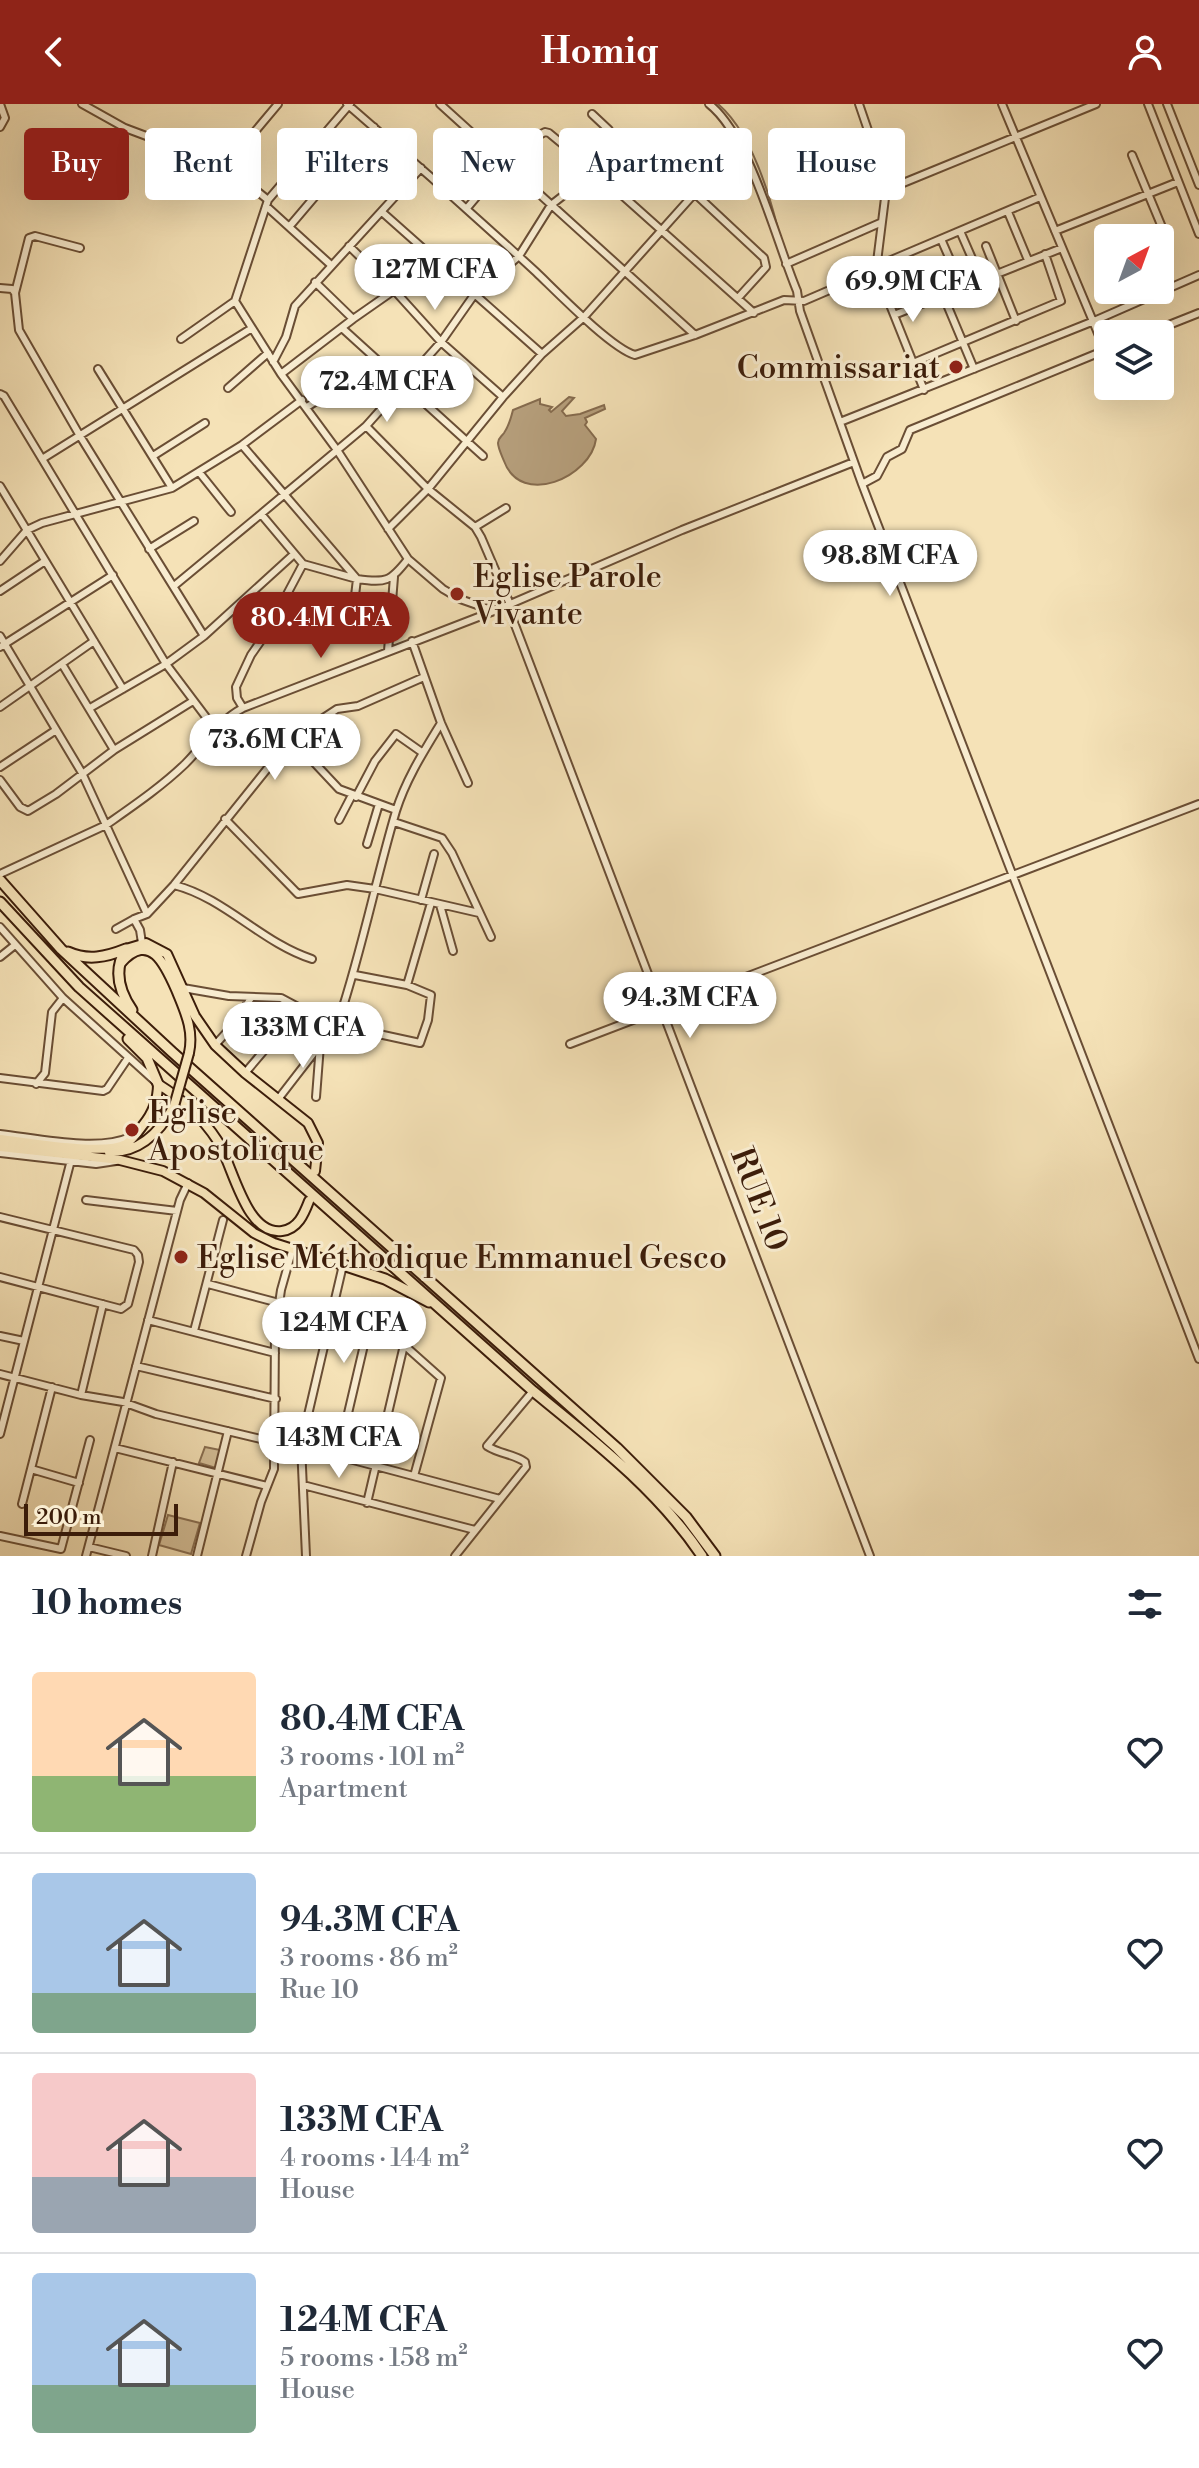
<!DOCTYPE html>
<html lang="en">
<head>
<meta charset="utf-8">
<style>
  body { margin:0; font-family:"Libre Bodoni",serif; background:#f6f6f7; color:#1f2937; height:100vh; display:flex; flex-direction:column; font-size:30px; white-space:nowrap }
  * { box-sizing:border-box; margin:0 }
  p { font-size:26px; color:#747a83 }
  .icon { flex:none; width:44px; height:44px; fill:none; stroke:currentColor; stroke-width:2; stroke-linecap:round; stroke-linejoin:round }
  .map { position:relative; height:1452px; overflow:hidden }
  .side { display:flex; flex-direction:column; background:#fff; flex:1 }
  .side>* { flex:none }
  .top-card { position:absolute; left:24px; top:24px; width:1152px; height:72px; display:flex; gap:16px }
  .needle { width:52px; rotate:41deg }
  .controls { position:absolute; left:1094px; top:120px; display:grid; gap:16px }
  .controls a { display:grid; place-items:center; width:80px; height:80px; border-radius:8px; background:#fff; box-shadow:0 8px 32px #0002; font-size:40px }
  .scale { position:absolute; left:24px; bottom:20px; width:154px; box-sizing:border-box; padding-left:8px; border:4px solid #3c1d0a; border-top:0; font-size:22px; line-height:28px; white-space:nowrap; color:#3c1d0a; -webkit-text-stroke:6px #f8ecd0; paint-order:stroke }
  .price { position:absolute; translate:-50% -68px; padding:0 18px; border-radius:28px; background:#fff; color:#222; font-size:26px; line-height:52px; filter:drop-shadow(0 2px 4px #0008) }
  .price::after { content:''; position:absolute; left:50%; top:48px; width:24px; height:18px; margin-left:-12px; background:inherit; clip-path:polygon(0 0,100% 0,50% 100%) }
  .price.current { background:#8f2418; color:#fff }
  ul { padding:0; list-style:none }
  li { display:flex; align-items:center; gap:24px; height:200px; padding:0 32px }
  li+li { border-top:2px solid #e0e1e3 }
  li span { display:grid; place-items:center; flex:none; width:224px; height:160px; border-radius:8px; color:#555 }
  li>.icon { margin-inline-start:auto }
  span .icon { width:96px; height:96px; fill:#fffc; stroke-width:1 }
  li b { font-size:34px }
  h2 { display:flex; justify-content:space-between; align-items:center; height:96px; padding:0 32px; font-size:34px }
  .tag { padding:0 28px; border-radius:8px; background:#fff; box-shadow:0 8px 32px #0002; font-size:28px; line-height:72px }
  .tag.current { background:#8f2418; color:#fff }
  header { display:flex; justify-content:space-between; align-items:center; height:104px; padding:0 32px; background:#8f2418; color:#fff; font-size:36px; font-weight:700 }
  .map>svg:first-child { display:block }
  .green { fill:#d6c19a; stroke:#896f52; stroke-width:2 }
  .water { fill:#b69f7c; stroke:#856b4e; stroke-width:2 }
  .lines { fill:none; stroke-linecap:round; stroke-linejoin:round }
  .stream { stroke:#856b4e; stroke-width:2 }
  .minor-casing { stroke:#6a4e35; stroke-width:10 }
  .major-casing { stroke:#3c1d0a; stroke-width:12 }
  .highway-casing { stroke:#3c1d0a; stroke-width:13 }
  .minor { stroke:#f8ecd0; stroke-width:6 }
  .major { stroke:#f5e2b7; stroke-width:8 }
  .highway { stroke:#f5e2b7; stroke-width:9 }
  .major-bridge-casing { stroke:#3c1d0a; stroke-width:12; stroke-linecap:butt }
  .major-bridge { stroke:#f5e2b7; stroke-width:8 }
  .poi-dot { fill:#8f2418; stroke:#f8ecd0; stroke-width:3 }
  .labels { text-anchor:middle; stroke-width:6; stroke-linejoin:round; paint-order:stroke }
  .poi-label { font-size:32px; fill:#3c1d0a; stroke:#f8ecd0; text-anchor:start }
  .street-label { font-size:32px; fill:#3c1d0a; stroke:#f8ecd0 }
</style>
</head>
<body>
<header><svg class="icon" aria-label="back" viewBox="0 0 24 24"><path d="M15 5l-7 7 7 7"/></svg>Homiq<svg class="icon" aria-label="person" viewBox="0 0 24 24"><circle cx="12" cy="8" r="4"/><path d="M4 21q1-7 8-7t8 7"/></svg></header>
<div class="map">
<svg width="1199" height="1452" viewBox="0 0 1199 1452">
  <rect width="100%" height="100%" fill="#f5e2b7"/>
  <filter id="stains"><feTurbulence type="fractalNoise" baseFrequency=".0025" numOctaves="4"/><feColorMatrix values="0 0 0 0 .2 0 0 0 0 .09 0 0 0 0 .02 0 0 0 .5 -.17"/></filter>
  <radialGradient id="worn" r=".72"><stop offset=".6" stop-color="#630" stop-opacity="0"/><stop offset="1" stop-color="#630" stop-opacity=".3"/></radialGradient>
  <!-- green -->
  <path class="green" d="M205 1343 220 1346 216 1364 199 1359Z
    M168 1411 200 1419 191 1450 159 1441Z"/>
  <!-- water -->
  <path class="water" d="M569 293 574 294 562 307 566 312 580 310 604 301 605 305 585 314 587 318 585 321 596 335C591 373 521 404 504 357 502 352 498 344 498 339 498 334 501 333 504 329 509 322 511 314 513 306L540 295V300L552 303 549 306 551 308Z"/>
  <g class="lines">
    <!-- stream -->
    <path class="stream" d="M718 0C750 27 768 85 778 125"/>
    <!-- minor casing -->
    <g class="minor-casing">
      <path id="minor" d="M82 0 125 24 226 62 268 96
        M347 0C411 55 474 111 536 168 557 188 611 244 635 251L695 231 784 196 804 197 876 166 891 156 1040 93
        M440 0 695 231
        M709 0C750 32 776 137 797 187L800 207 862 380 1199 1255
        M859 0 883 70 886 86 876 166 924 286
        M1002 0 1105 246
        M1148 0 1199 130
        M1167 0 1199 81
        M592 10 609 26 605 56
        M0 23 5 14 0 0
        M1132 51 1164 128
        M226 62 278 0
        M886 86 1096 0
        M266 102 331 161
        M467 104C488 80 516 41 545 28L549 29 595 67 754 209
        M382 108 542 250
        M1008 108 1028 156
        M289 123 374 23
        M960 127 981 175
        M1055 127 1178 78
        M941 135 962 183
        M349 142 394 186 441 238 503 293
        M986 142 1016 217
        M80 144 35 132 29 134 15 189 19 226 80 332 204 532
        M891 156 913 203
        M786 160 880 119
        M315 178 353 215
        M0 184 12 185 15 189
        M943 191 974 265
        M235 197 281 270 337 346 408 455 443 485 460 495 494 507
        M894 211 1062 144
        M342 224 483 352
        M1146 230 1199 209
        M181 235 235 197 268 96 350 0
        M273 258 286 233 295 202 421 64
        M913 259 1061 197 1045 150
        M98 265 172 384
        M281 270 353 215 436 157
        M228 284 268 249
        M0 290 4 292 166 560 215 625
        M307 303 379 257
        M840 318 1094 217 1199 171
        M366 322 428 385 475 423 481 433 509 498 510 508 870 1452
        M242 341 357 475C386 479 390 478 408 455
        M153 352 205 319
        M42 355 252 224
        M199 368 231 408
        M862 380 877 372 887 353 902 345 910 326 1108 245
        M0 382 123 585
        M261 410 366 322 441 238 474 191 519 152 551 101 595 67 626 35H631L644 42 764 154 766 163 738 194
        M475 423 506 404
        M388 425 428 385 503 293 542 250 584 213 694 90
        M149 445 194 417
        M0 457 27 426 42 419 172 384 242 341 302 296
        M303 460 357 475 351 525
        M0 487 45 457
        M0 532 82 669 147 810
        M412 537 441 619 468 679
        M0 543 113 471
        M388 547 394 473
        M62 560 114 646
        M0 603 94 537
        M90 604 166 560 204 532 293 451
        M243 604 494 507 682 426 854 358
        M293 636 339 685 396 706
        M0 663 56 626
        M0 676 20 703 28 707 56 690 114 646 193 597
        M356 693 375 657 396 630 423 649
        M225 715 298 790 347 781 375 785 479 809
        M339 716 352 691
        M394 718 442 734 452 749 491 833
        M367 740 379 700
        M0 770 106 721C133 702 161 683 185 660 204 641 218 617 243 604L237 594 236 583 251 551 267 528 303 460 261 410 174 482
        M174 781C225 794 262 839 312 855
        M421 796 434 750
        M440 801 453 847
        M0 823 63 894 156 978
        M116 825 134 815
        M142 839 140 826 134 815 147 810 174 781 271 660 302 628 337 605 358 602 424 573
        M0 853 15 841
        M407 881 431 799
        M183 884 229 892 281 894 328 919 420 939 428 916 431 891 407 881 355 871
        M337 921C361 851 375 778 396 707 406 675 424 647 441 619
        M570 940 1199 700
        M215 941 235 919 251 894
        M245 969 301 903
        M0 974 103 987 107 985 128 954
        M36 980 45 969 52 908 63 894
        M316 993 320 941 328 919
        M279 994 320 941
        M0 1030C36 1034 98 1048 130 1033
        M0 1049 96 1060 116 1057
        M86 1096 177 1107
        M0 1113 134 1146 138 1151 139 1158 128 1200 121 1205 0 1173
        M208 1180 279 1199
        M334 1199 371 1211 404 1241
        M371 1211 338 1352 500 1395
        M148 1216 275 1249
        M194 1227 223 1116
        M0 1232 24 1237
        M136 1262 276 1295
        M0 1270 81 1291 123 1298 156 1310 273 1338 301 1341 343 1161
        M81 1291 103 1200
        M346 1318 383 1329
        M0 1330 71 1056
        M115 1344 267 1382
        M31 1365 79 1379
        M303 1381 475 1426
        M367 1399 404 1241 441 1274 414 1372
        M22 1400 52 1283
        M0 1432 61 1445 90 1336
        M89 1443 126 1452
        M86 1452 180 1096 188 1079
        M152 1452 173 1358
        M197 1452 228 1327
        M246 1452 261 1398 274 1365 275 1227 281 1186 292 1147
        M306 1452 301 1341 338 1352
        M455 1452 526 1363 525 1358C514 1350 499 1350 487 1342L533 1287"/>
    </g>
    <!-- major casing -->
    <g class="major-casing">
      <path id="major" d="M126 845 146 839 167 850 195 912 215 941 245 969 308 1019 318 1039 315 1067
        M121 859C151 826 166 863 177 888 185 908 194 926 189 949
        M0 1035C27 1038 105 1052 126 1040 133 1035 138 1028 143 1021 153 1009 158 996 158 980 182 995 202 1013 217 1036 233 1060 245 1132 282 1127 298 1125 304 1110 309 1097
        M0 1043 120 1056 163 1067 204 1089 254 1129 274 1139 343 1161
        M109 1048C140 1049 160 1028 174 1002"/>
    </g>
    <!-- highway casing -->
    <g class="highway-casing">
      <path id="highway" d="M0 776 61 845 172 948 617 1344 686 1413 715 1452
        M0 798 79 883 533 1287C593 1336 659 1387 702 1452
        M126 845C113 866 119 887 132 906
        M68 848C88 857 106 853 126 845
        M128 935 147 954 158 980
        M343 1161 385 1175 429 1198"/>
    </g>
    <!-- minor -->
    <use href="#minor" class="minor"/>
    <!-- major -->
    <use href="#major" class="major"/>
    <!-- highway -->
    <use href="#highway" class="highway"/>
    <!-- major-bridge casing -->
    <g class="major-bridge-casing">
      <path id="major-bridge" d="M174 1002 189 949"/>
    </g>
    <!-- major-bridge -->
    <use href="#major-bridge" class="major-bridge"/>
  </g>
  <!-- markers -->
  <g class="poi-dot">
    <circle cx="956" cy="263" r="8"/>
    <circle cx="457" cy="490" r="8"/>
    <circle cx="132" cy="1026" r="8"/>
    <circle cx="181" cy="1153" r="8"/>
  </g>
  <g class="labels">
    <!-- poi labels -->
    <g class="poi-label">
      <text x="940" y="274" text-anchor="end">Commissariat</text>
      <text x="473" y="483">Eglise Parole<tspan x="473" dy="37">Vivante</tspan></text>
      <text x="148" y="1019">Eglise<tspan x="148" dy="37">Apostolique</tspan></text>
      <text x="197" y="1164">Eglise Méthodique Emmanuel Gesco</text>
    </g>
    <!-- street labels -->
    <g class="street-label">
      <text transform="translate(760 1095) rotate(69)" y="11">RUE 10</text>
    </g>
  </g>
  <rect width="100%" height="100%" filter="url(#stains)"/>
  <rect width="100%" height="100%" fill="url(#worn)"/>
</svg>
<div class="controls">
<a><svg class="needle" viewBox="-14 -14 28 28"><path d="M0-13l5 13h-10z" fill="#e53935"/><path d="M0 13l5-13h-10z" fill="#747a83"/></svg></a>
<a><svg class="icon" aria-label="layers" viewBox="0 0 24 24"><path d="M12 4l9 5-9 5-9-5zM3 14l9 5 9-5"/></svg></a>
</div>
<div class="scale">200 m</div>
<b class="price" style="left:435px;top:208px">127M CFA</b>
<b class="price" style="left:913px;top:220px">69.9M CFA</b>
<b class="price" style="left:387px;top:320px">72.4M CFA</b>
<b class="price" style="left:890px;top:494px">98.8M CFA</b>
<b class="price current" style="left:321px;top:556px">80.4M CFA</b>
<b class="price" style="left:275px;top:678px">73.6M CFA</b>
<b class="price" style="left:690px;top:936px">94.3M CFA</b>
<b class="price" style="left:303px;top:966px">133M CFA</b>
<b class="price" style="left:344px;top:1261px">124M CFA</b>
<b class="price" style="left:339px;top:1376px">143M CFA</b>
<div class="top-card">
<a class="tag current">Buy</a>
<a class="tag">Rent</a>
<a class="tag">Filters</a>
<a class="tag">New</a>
<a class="tag">Apartment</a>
<a class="tag">House</a>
</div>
</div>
<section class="side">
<h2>10 homes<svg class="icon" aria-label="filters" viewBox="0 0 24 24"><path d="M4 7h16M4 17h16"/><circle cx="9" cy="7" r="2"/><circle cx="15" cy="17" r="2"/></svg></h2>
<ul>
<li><span style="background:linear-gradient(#ffd9b3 65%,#8fb573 0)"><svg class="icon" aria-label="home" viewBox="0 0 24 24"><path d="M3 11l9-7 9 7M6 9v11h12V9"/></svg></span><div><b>80.4M CFA</b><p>3 rooms · 101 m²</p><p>Apartment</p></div><svg class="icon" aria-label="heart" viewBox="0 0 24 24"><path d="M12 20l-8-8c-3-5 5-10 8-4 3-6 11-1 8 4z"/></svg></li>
<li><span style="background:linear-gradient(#a9c7e8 75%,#7fa58c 0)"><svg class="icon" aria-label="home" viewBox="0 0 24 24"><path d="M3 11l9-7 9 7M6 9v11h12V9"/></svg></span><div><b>94.3M CFA</b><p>3 rooms · 86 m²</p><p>Rue 10</p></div><svg class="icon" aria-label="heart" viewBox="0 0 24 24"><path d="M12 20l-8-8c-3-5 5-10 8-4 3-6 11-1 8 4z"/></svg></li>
<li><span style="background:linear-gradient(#f6c9c9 65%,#9aa5b1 0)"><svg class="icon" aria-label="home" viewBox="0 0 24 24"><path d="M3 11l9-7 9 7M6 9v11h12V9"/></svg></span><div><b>133M CFA</b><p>4 rooms · 144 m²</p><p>House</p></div><svg class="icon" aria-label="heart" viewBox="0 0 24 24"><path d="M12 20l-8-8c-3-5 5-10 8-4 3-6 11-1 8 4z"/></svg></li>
<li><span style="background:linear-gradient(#a9c7e8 70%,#7fa58c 0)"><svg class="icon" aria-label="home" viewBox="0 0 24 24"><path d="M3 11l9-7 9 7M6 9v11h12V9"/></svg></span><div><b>124M CFA</b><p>5 rooms · 158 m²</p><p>House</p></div><svg class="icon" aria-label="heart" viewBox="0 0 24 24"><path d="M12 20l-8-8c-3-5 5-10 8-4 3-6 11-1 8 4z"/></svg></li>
</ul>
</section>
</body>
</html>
